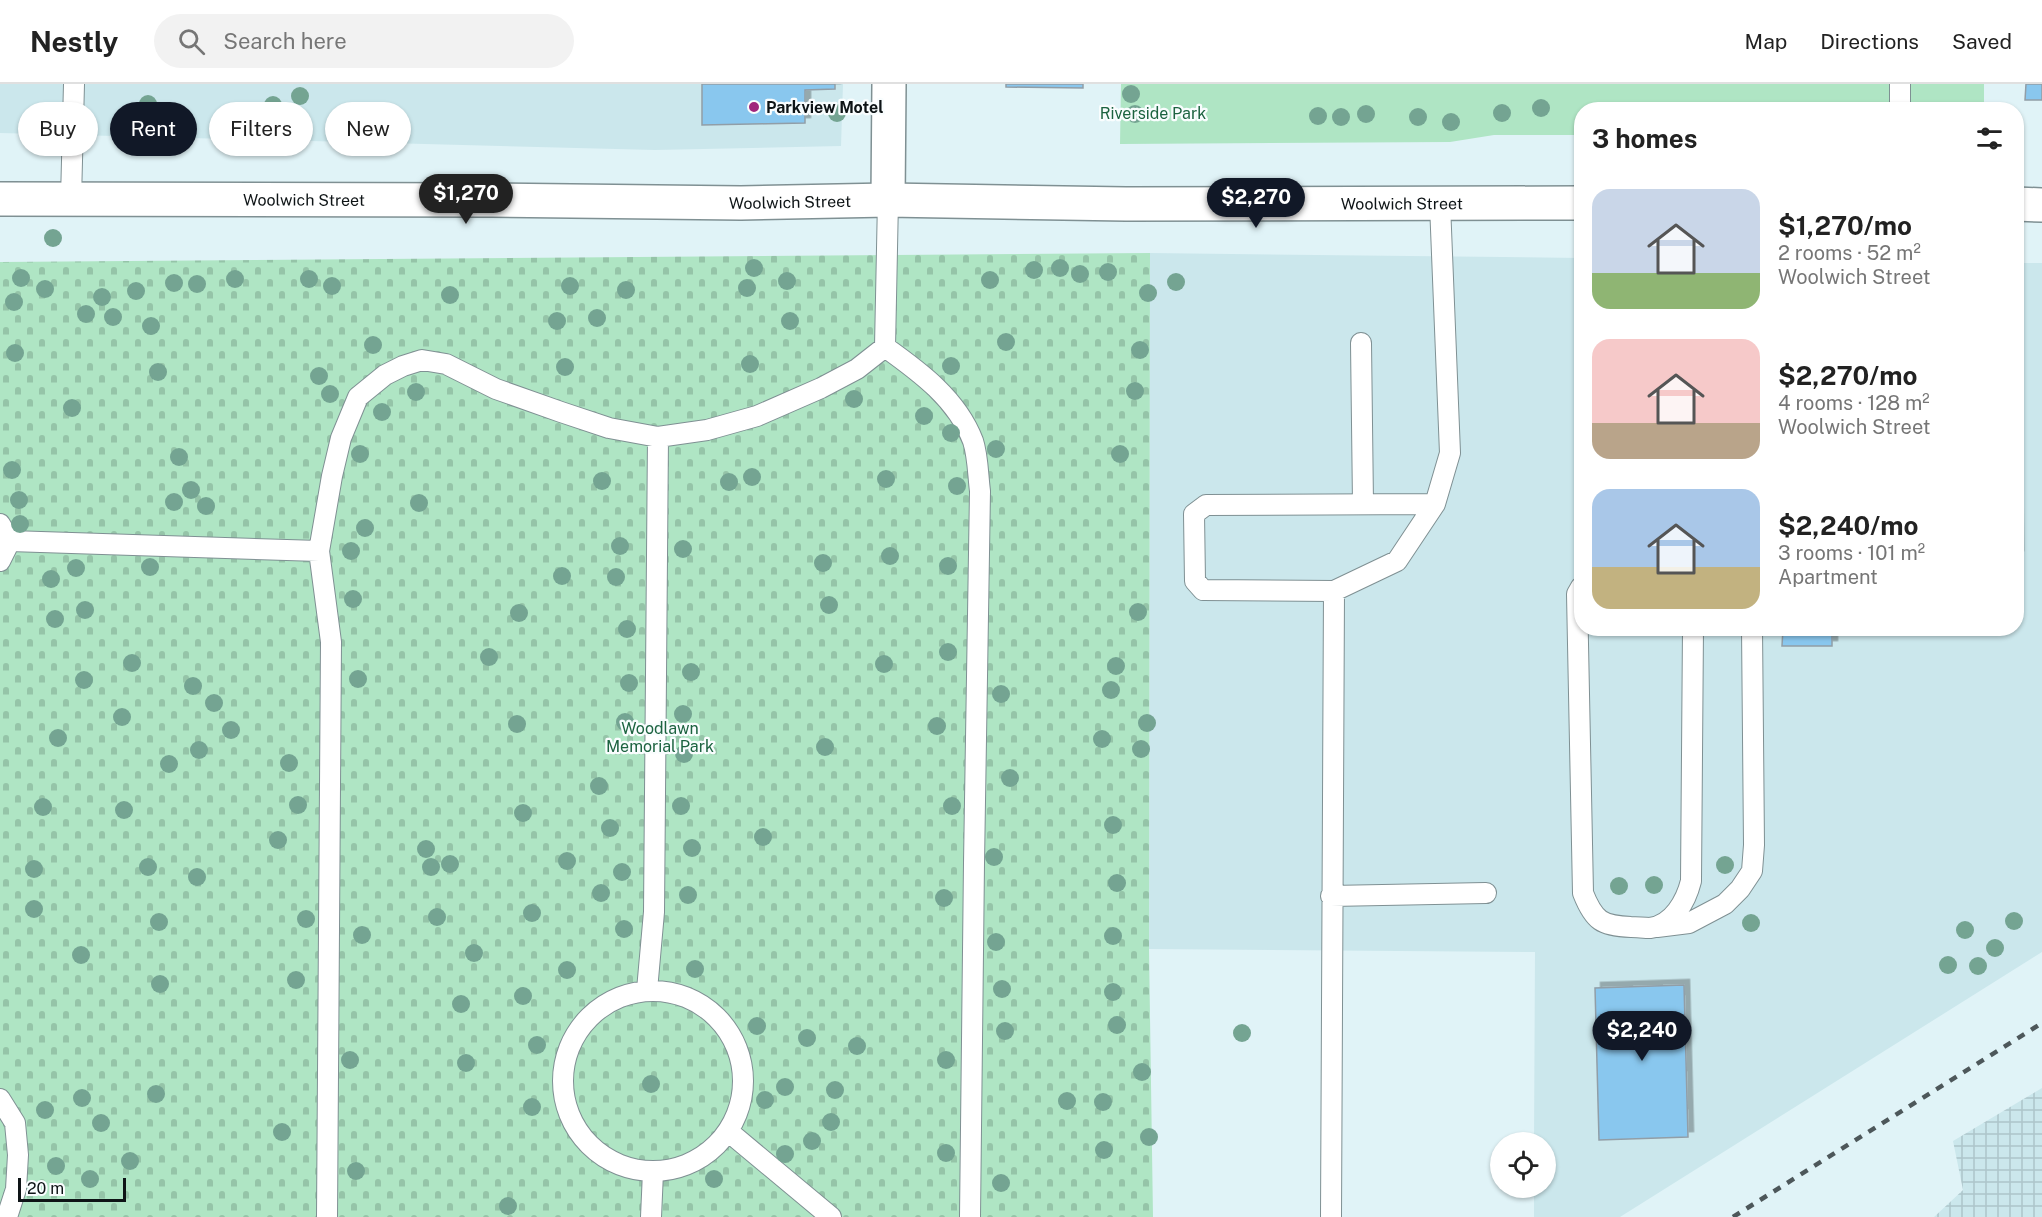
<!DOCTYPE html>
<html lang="en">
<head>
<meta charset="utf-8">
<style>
  body { margin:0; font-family:"Public Sans",sans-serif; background:#f2f2f2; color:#222; height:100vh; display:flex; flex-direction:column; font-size:22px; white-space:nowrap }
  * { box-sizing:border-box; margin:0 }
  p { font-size:20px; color:#767676 }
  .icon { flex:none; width:33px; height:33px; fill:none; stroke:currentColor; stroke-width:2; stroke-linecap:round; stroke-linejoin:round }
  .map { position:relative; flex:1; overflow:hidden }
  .sheet { position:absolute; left:1574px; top:18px; width:450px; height:534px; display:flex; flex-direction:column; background:#fff; border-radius:24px; box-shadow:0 2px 4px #0004 }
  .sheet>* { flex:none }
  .guide { position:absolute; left:18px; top:18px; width:570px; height:54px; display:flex; gap:12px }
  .tools { position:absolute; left:1490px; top:1048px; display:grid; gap:12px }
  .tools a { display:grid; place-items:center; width:66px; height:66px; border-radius:50%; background:#fff; box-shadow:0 2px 4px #0004; font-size:30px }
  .scale { position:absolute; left:18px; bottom:15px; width:108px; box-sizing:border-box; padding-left:6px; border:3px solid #0e1416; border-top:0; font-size:16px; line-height:21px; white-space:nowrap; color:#0e1416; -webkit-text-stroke:4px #f9fdfe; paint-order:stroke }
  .price { position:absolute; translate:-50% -51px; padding:0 14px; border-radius:21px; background:#111827; color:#fff; font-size:20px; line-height:39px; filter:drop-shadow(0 2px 3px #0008) }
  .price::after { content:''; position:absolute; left:50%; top:36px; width:18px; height:14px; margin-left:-9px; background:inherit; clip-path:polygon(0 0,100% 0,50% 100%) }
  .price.on { background:#222; color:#fff }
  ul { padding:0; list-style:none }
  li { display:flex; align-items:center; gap:18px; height:150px; padding:0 18px }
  li span { display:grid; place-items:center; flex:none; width:168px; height:120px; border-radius:18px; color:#555 }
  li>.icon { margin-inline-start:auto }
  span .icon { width:72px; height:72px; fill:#fffc; stroke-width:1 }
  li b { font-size:26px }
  h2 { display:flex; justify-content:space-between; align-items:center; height:72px; padding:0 18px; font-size:26px }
  .chip { padding:0 21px; border-radius:27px; background:#fff; box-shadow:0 2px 4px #0004; font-size:21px; line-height:54px }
  .chip.on { background:#111827; color:#fff }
  header { display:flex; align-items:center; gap:36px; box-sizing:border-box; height:84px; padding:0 30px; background:#fff; border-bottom:2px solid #e0e0e0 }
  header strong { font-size:28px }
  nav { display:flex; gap:33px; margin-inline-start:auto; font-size:21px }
  .search { width:420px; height:54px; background:#f2f2f2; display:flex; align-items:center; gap:15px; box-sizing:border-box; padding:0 21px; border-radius:33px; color:#767676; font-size:22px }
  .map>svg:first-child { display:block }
  .built { fill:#cbe7ec }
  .industrial { fill:url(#industrial-grid) }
  .cemetery { fill:url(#cemetery-stones) }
  .park { fill:#afe5c4 }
  .building { fill:#89c7ee; stroke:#919ea7; stroke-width:1.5; filter:url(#shadow) }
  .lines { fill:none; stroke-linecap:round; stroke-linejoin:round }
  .service-casing { stroke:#7f9093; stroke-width:22 }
  .minor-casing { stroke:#7f9093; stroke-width:36 }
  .secondary-casing { stroke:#7f9093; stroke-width:36 }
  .service { stroke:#fff; stroke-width:20 }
  .minor { stroke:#fff; stroke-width:33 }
  .secondary { stroke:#fff; stroke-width:33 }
  .rail { stroke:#4d575a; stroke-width:4.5; stroke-dasharray:8 8; stroke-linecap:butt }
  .tree { fill:#74a492 }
  .poi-dot { fill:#a0257c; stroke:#f9fdfe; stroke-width:2 }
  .labels { text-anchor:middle; stroke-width:4.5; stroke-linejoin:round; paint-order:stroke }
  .poi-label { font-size:16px; font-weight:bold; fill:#0e1416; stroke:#f9fdfe; text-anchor:start }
  .park-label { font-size:16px; fill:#1c6340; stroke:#f9fdfe }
  .street-label { font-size:16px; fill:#0e1416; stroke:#f9fdfe }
</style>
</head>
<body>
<header>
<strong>Nestly</strong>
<div class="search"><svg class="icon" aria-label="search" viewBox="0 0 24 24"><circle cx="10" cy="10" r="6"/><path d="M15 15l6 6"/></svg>Search here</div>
<nav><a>Map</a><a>Directions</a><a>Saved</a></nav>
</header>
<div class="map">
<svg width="2042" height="1133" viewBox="0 0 2042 1133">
  <defs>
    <pattern id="industrial-grid" width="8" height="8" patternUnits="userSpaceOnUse" patternTransform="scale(1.5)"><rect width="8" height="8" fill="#cbe7ec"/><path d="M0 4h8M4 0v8" fill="none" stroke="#adc5ca"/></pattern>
    <pattern id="cemetery-stones" width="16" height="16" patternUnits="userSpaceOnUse" patternTransform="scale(1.5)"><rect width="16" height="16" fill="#afe5c4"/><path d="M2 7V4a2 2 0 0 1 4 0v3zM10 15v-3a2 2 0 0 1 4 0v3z" fill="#95c4a8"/></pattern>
    <filter id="shadow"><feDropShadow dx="5.5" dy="-5.5" stdDeviation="0" flood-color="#0004"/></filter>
  </defs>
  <rect width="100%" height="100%" fill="#e0f3f7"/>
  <!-- built -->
  <path class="built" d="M0 0H843L841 62 655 66 0 49Z
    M1150 169 1581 174V544H2016V179H2042V868L1620 1133H1534V1104H1545V1059H1534L1535 868 1149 865Z"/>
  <!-- industrial -->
  <path class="industrial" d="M2042 1004V1133H1934L1963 1106 1953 1057Z"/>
  <!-- cemetery -->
  <path class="cemetery" d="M1150 169 1149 865 1153 1133H0V178Z"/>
  <!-- park -->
  <path class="park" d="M1121 0H1984V25L1581 26V51H1494L1450 58 1120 60Z"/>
  <!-- building -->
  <path class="building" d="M702 0H835V5L805 6V39L702 41Z
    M1006 0H1083V4L1006 3Z
    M2026 0H2042V16H2025Z
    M2016 354 2018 472H2016Z
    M1783 544H1832V562H1782Z
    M1684 901 1688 1053 1599 1056 1595 904Z"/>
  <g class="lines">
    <!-- service casing -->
    <g class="service-casing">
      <path id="service" d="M1900 0V26
        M71 115 74 0
        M1361 259 1363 420
        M885 263C920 288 957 315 973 357 978 372 978 392 980 407L974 779 970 1133
        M885 263 888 116
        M1435 420 1206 421 1194 430 1195 497 1203 506 1334 507 1397 477 1435 420 1450 369 1440 120
        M0 440 10 457
        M10 457 319 467 332 392 341 354 358 313 385 291 403 282 422 276 446 280 496 305 561 328 609 344 658 353 707 346 757 332 821 304 857 285 885 263
        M319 467 331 558 327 1133
        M0 477 10 457
        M1581 503 1577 510 1583 809C1594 837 1602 842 1631 843 1637 843 1644 844 1650 844 1673 841 1686 817 1691 797L1693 544
        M1331 812 1486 809
        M1657 843 1689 839 1725 820 1740 805 1752 787 1754 761 1752 544
        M647 906 654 828 658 353
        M563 997a90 90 0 1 1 180 0a90 90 0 1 1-180 0Z
        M0 1015 15 1039 18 1071 16 1105 7 1133
        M729 1048 831 1133
        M651 1133 653 1088
        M1331 1133 1334 507"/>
    </g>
    <!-- minor casing -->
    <g class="minor-casing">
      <path id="minor" d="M888 116 889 0"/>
    </g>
    <!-- secondary casing -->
    <g class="secondary-casing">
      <g id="secondary">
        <path id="s1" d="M0 115 492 116 741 119 888 116 1126 120 1581 119"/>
        <path d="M2016 120 2042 121"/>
      </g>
    </g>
    <!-- service -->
    <use href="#service" class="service"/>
    <!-- minor -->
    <use href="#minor" class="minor"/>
    <!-- secondary -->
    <use href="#secondary" class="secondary"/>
    <!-- rail -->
    <path class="rail" d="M1733 1133 2042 939"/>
  </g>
  <!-- trees -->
  <g class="tree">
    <circle cx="1131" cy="10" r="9"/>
    <circle cx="300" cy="12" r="9"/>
    <circle cx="148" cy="20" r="9"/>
    <circle cx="273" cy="21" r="9"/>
    <circle cx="1541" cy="24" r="9"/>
    <circle cx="837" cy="29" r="9"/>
    <circle cx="1502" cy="29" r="9"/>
    <circle cx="1135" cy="30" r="9"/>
    <circle cx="1366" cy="30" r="9"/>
    <circle cx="1318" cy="32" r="9"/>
    <circle cx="1341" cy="33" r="9"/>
    <circle cx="1418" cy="33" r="9"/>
    <circle cx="284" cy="36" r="9"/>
    <circle cx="1451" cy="38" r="9"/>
    <circle cx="257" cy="44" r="9"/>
    <circle cx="53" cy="154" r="9"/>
    <circle cx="754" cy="184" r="9"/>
    <circle cx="1060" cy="184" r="9"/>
    <circle cx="1034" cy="186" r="9"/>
    <circle cx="1108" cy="188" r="9"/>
    <circle cx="1080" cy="190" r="9"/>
    <circle cx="21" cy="194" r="9"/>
    <circle cx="235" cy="195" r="9"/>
    <circle cx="309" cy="195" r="9"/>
    <circle cx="990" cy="196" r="9"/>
    <circle cx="787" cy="197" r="9"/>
    <circle cx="1176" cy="198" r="9"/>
    <circle cx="174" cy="199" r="9"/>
    <circle cx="197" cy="200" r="9"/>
    <circle cx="332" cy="202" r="9"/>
    <circle cx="570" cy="202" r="9"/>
    <circle cx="747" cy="204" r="9"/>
    <circle cx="45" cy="205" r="9"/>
    <circle cx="626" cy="206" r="9"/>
    <circle cx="136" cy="207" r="9"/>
    <circle cx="1148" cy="209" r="9"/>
    <circle cx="450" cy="211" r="9"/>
    <circle cx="102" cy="213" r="9"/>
    <circle cx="14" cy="218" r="9"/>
    <circle cx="86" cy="230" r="9"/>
    <circle cx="113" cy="233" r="9"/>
    <circle cx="597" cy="234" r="9"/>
    <circle cx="557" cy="237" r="9"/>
    <circle cx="790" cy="237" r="9"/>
    <circle cx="151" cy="242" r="9"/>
    <circle cx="1006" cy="258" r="9"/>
    <circle cx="373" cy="261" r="9"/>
    <circle cx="1140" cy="266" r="9"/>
    <circle cx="15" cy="269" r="9"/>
    <circle cx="750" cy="280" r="9"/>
    <circle cx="951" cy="282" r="9"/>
    <circle cx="565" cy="283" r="9"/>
    <circle cx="158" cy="288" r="9"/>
    <circle cx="319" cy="292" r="9"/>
    <circle cx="1135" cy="307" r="9"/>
    <circle cx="416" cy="308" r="9"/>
    <circle cx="330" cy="310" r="9"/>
    <circle cx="854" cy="315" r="9"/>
    <circle cx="72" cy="324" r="9"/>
    <circle cx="382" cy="328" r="9"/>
    <circle cx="924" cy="332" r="9"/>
    <circle cx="951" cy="349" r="9"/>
    <circle cx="996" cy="365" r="9"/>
    <circle cx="360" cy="370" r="9"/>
    <circle cx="1120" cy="370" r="9"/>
    <circle cx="179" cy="373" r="9"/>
    <circle cx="12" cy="386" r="9"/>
    <circle cx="752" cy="393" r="9"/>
    <circle cx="886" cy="395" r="9"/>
    <circle cx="602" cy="397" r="9"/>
    <circle cx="729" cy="398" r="9"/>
    <circle cx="957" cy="402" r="9"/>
    <circle cx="191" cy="406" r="9"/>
    <circle cx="19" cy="416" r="9"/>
    <circle cx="174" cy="418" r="9"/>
    <circle cx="419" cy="419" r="9"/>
    <circle cx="206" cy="422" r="9"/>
    <circle cx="20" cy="440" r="9"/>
    <circle cx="365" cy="444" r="9"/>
    <circle cx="620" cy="462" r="9"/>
    <circle cx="683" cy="465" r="9"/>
    <circle cx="351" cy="467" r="9"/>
    <circle cx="890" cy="472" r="9"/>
    <circle cx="823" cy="479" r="9"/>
    <circle cx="948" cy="482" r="9"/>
    <circle cx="150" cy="483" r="9"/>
    <circle cx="76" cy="484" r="9"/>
    <circle cx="562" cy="492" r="9"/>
    <circle cx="616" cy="493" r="9"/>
    <circle cx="51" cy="495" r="9"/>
    <circle cx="353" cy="515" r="9"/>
    <circle cx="829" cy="521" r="9"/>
    <circle cx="85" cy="526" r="9"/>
    <circle cx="1138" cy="528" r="9"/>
    <circle cx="519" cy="529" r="9"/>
    <circle cx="55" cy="535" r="9"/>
    <circle cx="627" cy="545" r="9"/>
    <circle cx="948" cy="568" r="9"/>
    <circle cx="489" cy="573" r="9"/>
    <circle cx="132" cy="579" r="9"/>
    <circle cx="884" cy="580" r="9"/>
    <circle cx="1116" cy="582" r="9"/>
    <circle cx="691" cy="588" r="9"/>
    <circle cx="358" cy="595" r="9"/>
    <circle cx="84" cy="596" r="9"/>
    <circle cx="629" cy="599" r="9"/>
    <circle cx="193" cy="602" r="9"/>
    <circle cx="1111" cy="606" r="9"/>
    <circle cx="1001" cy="610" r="9"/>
    <circle cx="214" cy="619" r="9"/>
    <circle cx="683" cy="630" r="9"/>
    <circle cx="122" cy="633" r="9"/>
    <circle cx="625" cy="638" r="9"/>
    <circle cx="1147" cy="639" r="9"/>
    <circle cx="517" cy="640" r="9"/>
    <circle cx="937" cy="642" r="9"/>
    <circle cx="231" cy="646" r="9"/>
    <circle cx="58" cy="654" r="9"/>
    <circle cx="1102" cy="655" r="9"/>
    <circle cx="825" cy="663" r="9"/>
    <circle cx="1141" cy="665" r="9"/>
    <circle cx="199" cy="666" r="9"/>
    <circle cx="684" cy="670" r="9"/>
    <circle cx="289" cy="679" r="9"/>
    <circle cx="169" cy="680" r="9"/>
    <circle cx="1010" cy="694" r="9"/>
    <circle cx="599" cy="702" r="9"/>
    <circle cx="298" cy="721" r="9"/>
    <circle cx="681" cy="722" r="9"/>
    <circle cx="952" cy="722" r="9"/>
    <circle cx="43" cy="723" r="9"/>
    <circle cx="124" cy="726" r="9"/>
    <circle cx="523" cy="729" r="9"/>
    <circle cx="1113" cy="741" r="9"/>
    <circle cx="610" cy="744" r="9"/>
    <circle cx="763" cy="753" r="9"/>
    <circle cx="278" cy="756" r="9"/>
    <circle cx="692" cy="764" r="9"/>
    <circle cx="426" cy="765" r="9"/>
    <circle cx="994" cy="773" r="9"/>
    <circle cx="567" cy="777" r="9"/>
    <circle cx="450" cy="780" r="9"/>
    <circle cx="1725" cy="781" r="9"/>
    <circle cx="148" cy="783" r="9"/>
    <circle cx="431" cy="783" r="9"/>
    <circle cx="34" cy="785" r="9"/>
    <circle cx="622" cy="788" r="9"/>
    <circle cx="197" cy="793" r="9"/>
    <circle cx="1117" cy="799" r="9"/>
    <circle cx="1654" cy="801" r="9"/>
    <circle cx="1619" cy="802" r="9"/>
    <circle cx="601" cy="809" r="9"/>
    <circle cx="688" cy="811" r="9"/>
    <circle cx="944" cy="814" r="9"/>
    <circle cx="34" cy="825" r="9"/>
    <circle cx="532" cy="829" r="9"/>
    <circle cx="437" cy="833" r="9"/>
    <circle cx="306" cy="835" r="9"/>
    <circle cx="2014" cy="837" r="9"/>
    <circle cx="159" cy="838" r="9"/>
    <circle cx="1751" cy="839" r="9"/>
    <circle cx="624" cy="845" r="9"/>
    <circle cx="1965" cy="846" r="9"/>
    <circle cx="362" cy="851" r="9"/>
    <circle cx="1113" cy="852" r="9"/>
    <circle cx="996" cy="858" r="9"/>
    <circle cx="1995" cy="864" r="9"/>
    <circle cx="474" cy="869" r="9"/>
    <circle cx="81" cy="871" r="9"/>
    <circle cx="1948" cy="881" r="9"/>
    <circle cx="1978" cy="882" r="9"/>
    <circle cx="695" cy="885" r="9"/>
    <circle cx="567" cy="886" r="9"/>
    <circle cx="296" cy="896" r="9"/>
    <circle cx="160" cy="900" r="9"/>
    <circle cx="1002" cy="905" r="9"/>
    <circle cx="1113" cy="908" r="9"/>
    <circle cx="523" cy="912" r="9"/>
    <circle cx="461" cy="920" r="9"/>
    <circle cx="1117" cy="941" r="9"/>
    <circle cx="757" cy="942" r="9"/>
    <circle cx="1005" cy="947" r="9"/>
    <circle cx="1242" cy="949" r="9"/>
    <circle cx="807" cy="954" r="9"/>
    <circle cx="537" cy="961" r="9"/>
    <circle cx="857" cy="962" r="9"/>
    <circle cx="350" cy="976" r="9"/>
    <circle cx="946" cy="976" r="9"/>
    <circle cx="466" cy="979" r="9"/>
    <circle cx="1142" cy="988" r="9"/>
    <circle cx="651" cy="1000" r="9"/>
    <circle cx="785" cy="1003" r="9"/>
    <circle cx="835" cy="1006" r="9"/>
    <circle cx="156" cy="1010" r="9"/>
    <circle cx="82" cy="1014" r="9"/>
    <circle cx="765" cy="1016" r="9"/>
    <circle cx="1067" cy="1017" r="9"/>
    <circle cx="1103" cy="1018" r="9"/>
    <circle cx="532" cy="1023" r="9"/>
    <circle cx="45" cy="1026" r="9"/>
    <circle cx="831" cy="1038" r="9"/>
    <circle cx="101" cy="1039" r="9"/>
    <circle cx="282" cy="1048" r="9"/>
    <circle cx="1149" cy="1053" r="9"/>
    <circle cx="812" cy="1057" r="9"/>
    <circle cx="1104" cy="1066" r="9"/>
    <circle cx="946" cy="1069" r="9"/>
    <circle cx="785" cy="1070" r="9"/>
    <circle cx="130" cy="1077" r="9"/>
    <circle cx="56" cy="1082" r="9"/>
    <circle cx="356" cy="1087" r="9"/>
    <circle cx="90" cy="1095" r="9"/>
    <circle cx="714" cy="1095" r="9"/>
    <circle cx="1001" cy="1099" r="9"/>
    <circle cx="508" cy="1122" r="9"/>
  </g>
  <!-- markers -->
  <circle class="poi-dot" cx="754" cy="23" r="6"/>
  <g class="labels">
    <!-- poi labels -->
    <g class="poi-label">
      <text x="766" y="29">Parkview Motel</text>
    </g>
    <!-- park labels -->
    <g class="park-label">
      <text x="1153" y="35">Riverside Park</text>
      <text x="660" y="650">Woodlawn<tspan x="660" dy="18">Memorial Park</tspan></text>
    </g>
    <!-- street labels -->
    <g class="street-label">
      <text dy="6" stroke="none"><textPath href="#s1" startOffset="304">Woolwich Street</textPath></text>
      <text dy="6" stroke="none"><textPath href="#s1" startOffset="790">Woolwich Street</textPath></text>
      <text dy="6" stroke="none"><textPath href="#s1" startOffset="1402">Woolwich Street</textPath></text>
    </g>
  </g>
</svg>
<div class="tools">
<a><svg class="icon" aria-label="locate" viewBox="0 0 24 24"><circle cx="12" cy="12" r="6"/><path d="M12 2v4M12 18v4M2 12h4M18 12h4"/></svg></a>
</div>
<div class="scale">20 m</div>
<b class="price on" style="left:466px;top:141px">$1,270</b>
<b class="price" style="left:1256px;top:145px">$2,270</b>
<b class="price" style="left:1642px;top:978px">$2,240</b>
<div class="guide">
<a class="chip">Buy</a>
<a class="chip on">Rent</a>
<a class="chip">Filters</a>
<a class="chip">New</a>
</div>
<section class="sheet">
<h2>3 homes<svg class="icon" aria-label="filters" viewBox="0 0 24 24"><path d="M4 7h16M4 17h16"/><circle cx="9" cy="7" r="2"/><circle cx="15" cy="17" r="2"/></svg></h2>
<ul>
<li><span style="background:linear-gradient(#c9d6e8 70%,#8fb573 0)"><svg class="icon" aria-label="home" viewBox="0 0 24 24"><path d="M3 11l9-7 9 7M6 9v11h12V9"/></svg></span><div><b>$1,270/mo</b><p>2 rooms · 52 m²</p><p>Woolwich Street</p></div></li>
<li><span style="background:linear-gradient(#f6c9c9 70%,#b9a48a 0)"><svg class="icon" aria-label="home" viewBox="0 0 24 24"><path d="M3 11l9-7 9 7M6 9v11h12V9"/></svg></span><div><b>$2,270/mo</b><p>4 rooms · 128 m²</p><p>Woolwich Street</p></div></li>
<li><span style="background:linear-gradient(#a9c7e8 65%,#c2b280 0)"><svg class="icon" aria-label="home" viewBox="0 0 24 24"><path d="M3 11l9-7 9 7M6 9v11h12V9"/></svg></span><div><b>$2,240/mo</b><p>3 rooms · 101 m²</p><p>Apartment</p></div></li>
</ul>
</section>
</div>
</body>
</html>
